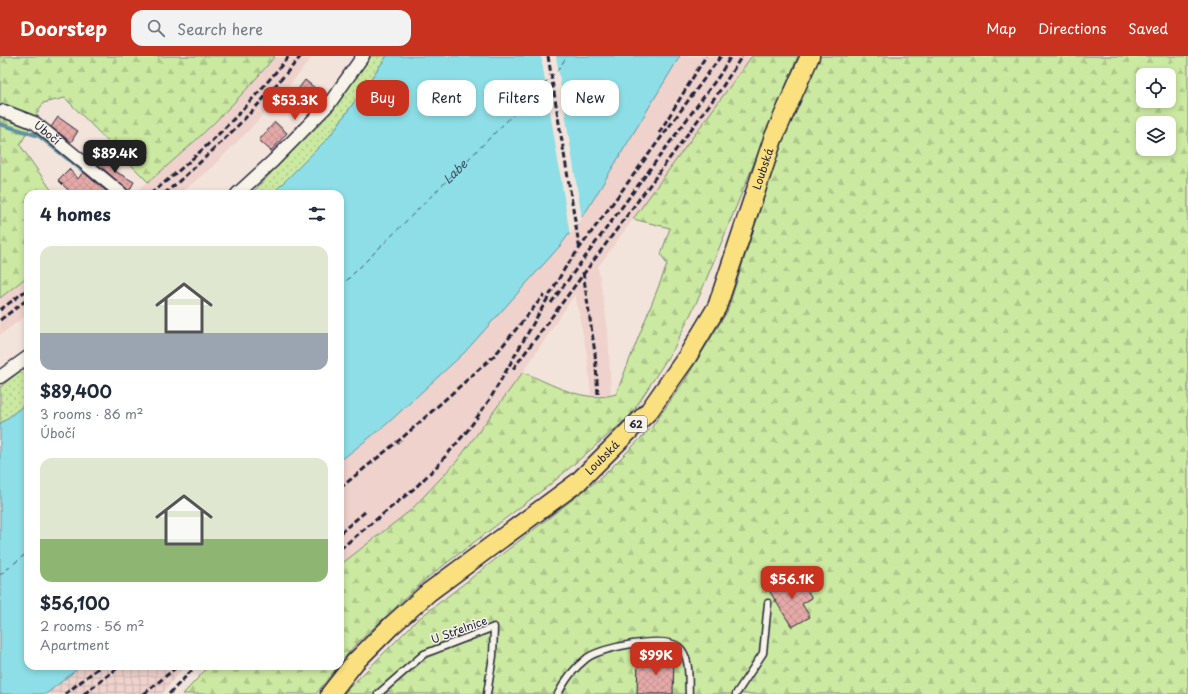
<!DOCTYPE html>
<html lang="en">
<head>
<meta charset="utf-8">
<style>
  body { margin:0; font-family:"Playpen Sans",sans-serif; background:#f2f2f3; color:#1f2937; height:100vh; display:flex; flex-direction:column; font-size:15px; white-space:nowrap }
  * { box-sizing:border-box; margin:0 }
  p { font-size:13px; color:#747a83 }
  .icon { flex:none; width:22px; height:22px; fill:none; stroke:currentColor; stroke-width:2; stroke-linecap:round; stroke-linejoin:round }
  .map { position:relative; flex:1; overflow:hidden }
  .side { position:absolute; left:24px; top:134px; width:320px; height:480px; display:flex; flex-direction:column; background:#fff; border-radius:12px; box-shadow:0 2px 6px #0003 }
  .side>* { flex:none }
  .hud { position:absolute; left:356px; top:24px; width:380px; height:36px; display:flex; gap:8px }
  .tools { position:absolute; left:1136px; top:12px; display:grid; gap:8px }
  .tools a { display:grid; place-items:center; width:40px; height:40px; border-radius:8px; background:#fff; box-shadow:0 2px 6px #0003; font-size:20px }
  .price { position:absolute; translate:-50% -34px; padding:0 9px; border-radius:8px; background:#c8321e; color:#fff; font-size:13px; line-height:26px; filter:drop-shadow(0 1px 2px #0008) }
  .price::after { content:''; position:absolute; left:50%; top:24px; width:12px; height:9px; margin-left:-6px; background:inherit; clip-path:polygon(0 0,100% 0,50% 100%) }
  .price.current { background:#222; color:#fff }
  ul { padding:0; list-style:none }
  li { display:grid; align-content:center; gap:8px; height:212px; padding:0 16px }
  li span { display:grid; place-items:center; height:124px; border-radius:12px; color:#555 }
  li>.icon { margin-inline-start:auto }
  span .icon { width:72px; height:72px; fill:#fffc; stroke-width:1 }
  li b { font-size:17px }
  h2 { display:flex; justify-content:space-between; align-items:center; height:48px; padding:0 16px; font-size:17px }
  .tag { padding:0 14px; border-radius:12px; background:#fff; box-shadow:0 2px 6px #0003; font-size:14px; line-height:36px }
  .tag.current { background:#c8321e; color:#fff }
  header { display:flex; align-items:center; gap:24px; box-sizing:border-box; height:56px; padding:0 20px; background:#c8321e; color:#fff }
  header strong { font-size:19px }
  nav { display:flex; gap:22px; margin-inline-start:auto; font-size:14px }
  .search { width:280px; height:36px; background:#f2f2f3; display:flex; align-items:center; gap:10px; box-sizing:border-box; padding:0 14px; border-radius:12px; color:#747a83; font-size:15px }
  .map>svg:first-child { display:block }
  .built { fill:#eed2cb }
  .industrial { fill:url(#industrial-grid) }
  .grass { fill:url(#grass-dots); stroke:#76866e }
  .forest { fill:url(#forest-firs); stroke:#76866e; fill-rule:evenodd }
  .water { fill:#8ddee6; stroke:#6293a2 }
  .pier { fill:#f3e4db }
  .lines { fill:none; stroke-linecap:round; stroke-linejoin:round }
  .stream { stroke:#6293a2; stroke-width:4 }
  .ferry { stroke:#3d5166; stroke-width:1; stroke-dasharray:5 4; stroke-linecap:butt }
  .building { fill:url(#building-cross-hatch); stroke:#22223b }
  .service-casing { stroke:#22223b; stroke-width:9 }
  .minor-casing { stroke:#22223b; stroke-width:15 }
  .primary-casing { stroke:#22223b; stroke-width:21 }
  .service { stroke:#f7f3e8; stroke-width:6 }
  .minor { stroke:#f7f3e8; stroke-width:12 }
  .primary { stroke:#fbe080; stroke-width:18 }
  .rail { stroke:#22223b; stroke-width:3; stroke-dasharray:6 3; stroke-linecap:butt }
  .labels { text-anchor:middle; stroke-width:3; stroke-linejoin:round; paint-order:stroke }
  .shield { fill:#f7f3e8; stroke:#62616f; stroke-width:1 }
  .shield-label { font-size:10px; font-weight:bold; fill:#22223b }
  .street-label { font-size:11px; fill:#22223b; stroke:#f7f3e8 }
  .water-label { font-size:12px; font-style:italic; fill:#3d5166; stroke:#f7f3e8 }
</style>
</head>
<body>
<header>
<strong>Doorstep</strong>
<div class="search"><svg class="icon" aria-label="search" viewBox="0 0 24 24"><circle cx="10" cy="10" r="6"/><path d="M15 15l6 6"/></svg>Search here</div>
<nav><a>Map</a><a>Directions</a><a>Saved</a></nav>
</header>
<div class="map">
<svg width="1188" height="638" viewBox="0 0 1188 638">
  <defs>
    <pattern id="industrial-grid" width="8" height="8" patternUnits="userSpaceOnUse"><rect width="8" height="8" fill="#eed2cb"/><path d="M0 4h8M4 0v8" fill="none" stroke="#ccb4af"/></pattern>
    <pattern id="grass-dots" width="8" height="8" patternUnits="userSpaceOnUse"><rect width="8" height="8" fill="#cbe9a1"/><path d="M2 2h.1M6 6h.1" fill="none" stroke="#aec88c" stroke-width="1.8" stroke-linecap="round"/></pattern>
    <pattern id="forest-firs" width="22" height="20" patternUnits="userSpaceOnUse"><rect width="22" height="20" fill="#cbe9a1"/><path d="M5 1l3.5 6h-7zM16 11l3.5 6h-7z" fill="#aec88c"/></pattern>
    <pattern id="building-cross-hatch" width="8" height="8" patternUnits="userSpaceOnUse"><rect width="8" height="8" fill="#e4a9a7"/><path d="M0 0l8 8M0 8l8-8" fill="none" stroke="#c39191"/></pattern>
  </defs>
  <rect width="100%" height="100%" fill="#f3e4db"/>
  <filter id="ink" filterUnits="userSpaceOnUse"><feTurbulence type="fractalNoise" baseFrequency=".025" numOctaves="2"/><feDisplacementMap in="SourceGraphic" scale="8" xChannelSelector="R" yChannelSelector="G"/><feConvolveMatrix kernelMatrix="1 2 1 2 8 2 1 2 1" color-interpolation-filters="sRGB"/></filter>
  <g filter="url(#ink)">
    <!-- built -->
    <path class="built" d="M275 0H313L284 36 248 75 212 111 180 138H133L192 89 261 17Z
      M680 0H752L598 211 608 273 611 339H591L587 299 575 238 523 316 457 405 411 454 340 509V405L388 367 464 297 560 190 587 154Z
      M28 220V258L0 279V242Z"/>
    <!-- industrial -->
    <path class="industrial" d="M81 610H184L162 638H46Z"/>
    <!-- grass -->
    <path class="grass" d="M368 0H387L330 80 272 138H251L330 55Z
      M28 309V346L0 368V331Z"/>
    <!-- forest -->
    <path class="forest" d="M0 0H275C237 47 194 88 148 126L65 42 43 47 20 89 54 138H28V220L0 242Z
      M752 0H798L699 241 674 292 630 360 552 427 427 522 354 590 340 608V509L411 454 457 405 523 316C551 328 585 348 616 338L667 209 661 198 670 172 633 163Z
      M820 0H1188V638H343L417 564 603 420 652 371 685 324 727 256 781 89ZM1143 19H1169V45H1143ZM1143 67H1169V93H1143Z
      M209 610H338L316 638H183Z"/>
    <!-- water -->
    <path class="water" d="M387 0H680L587 154 560 190 464 297 388 367 340 405V138H272L330 80Z
      M28 346V610H81L46 638H0V368Z"/>
    <!-- pier -->
    <path class="pier" d="M541 0H556L582 163 570 179Z"/>
    <g class="lines">
      <!-- stream -->
      <path class="stream" d="M0 68 39 80 107 134"/>
      <!-- ferry -->
      <g class="ferry">
        <path id="s1" d="M340 231 558 14 567 0"/>
        <path d="M0 519 28 496"/>
      </g>
    </g>
    <!-- building -->
    <path class="building" d="M305 24 320 36 304 56 290 44Z
      M58 61 78 75 71 86 51 71Z
      M275 66 287 77 271 95 259 84Z
      M96 100 114 112 113 114 134 126 129 135 93 104Z
      M69 113 78 123 83 116 110 138H72L58 124Z
      M798 520 812 542 802 548 810 561 792 571 770 536 788 524 789 526Z
      M655 601H674L673 638H637L638 602 655 603Z"/>
    <g class="lines">
      <!-- service casing -->
      <g class="service-casing">
        <path id="service" d="M378 638 424 598 494 571 493 600 487 638
          M558 638C566 623 573 613 587 602 602 591 664 579 679 591 691 601 688 624 689 638
          M736 638 763 597 768 547"/>
      </g>
      <!-- minor casing -->
      <g class="minor-casing">
        <g id="minor">
          <path id="s2" d="M4 55 35 67 122 138"/>
          <path d="M237 138 273 105 329 48 363 0"/>
          <path d="M0 321 28 301"/>
        </g>
      </g>
      <!-- primary casing -->
      <g class="primary-casing">
        <g id="primary">
          <path id="s3" d="M330 638 355 606 391 570 429 536 578 426 649 355 687 301 717 251 773 83 810 0"/>
        </g>
      </g>
      <!-- service -->
      <use href="#service" class="service"/>
      <!-- minor -->
      <use href="#minor" class="minor"/>
      <!-- primary -->
      <use href="#primary" class="primary"/>
      <!-- rail -->
      <path class="rail" d="M548 0 580 195
        M659 77 706 0
        M150 138C202 98 248 51 289 0
        M164 138C214 96 259 50 301 0
        M583 216 595 297 598 339
        M551 247 719 20 731 0
        M0 254 28 233
        M0 264 28 243
        M513 313 721 33 742 0
        M340 432 402 382 495 299 544 239
        M340 477 365 456
        M340 493 416 431 438 409 468 374 490 343 565 212 721 0
        M65 638 101 610
        M84 638 120 610
        M144 638 178 610
        M169 638 196 610"/>
    </g>
  </g>
  <g class="labels">
    <!-- shield labels -->
    <rect class="shield" x="625" y="360" width="22" height="16" rx="3"/>
    <g class="shield-label">
      <text x="636" y="372">62</text>
    </g>
    <!-- street labels -->
    <g class="street-label">
      <text dy="4" stroke="none"><textPath href="#s2" startOffset="49">Úbočí</textPath></text>
      <text dy="4" stroke="none"><textPath href="#s3" startOffset="698">Loubská</textPath></text>
      <text dy="4" stroke="none"><textPath href="#s3" startOffset="362">Loubská</textPath></text>
      <text transform="translate(459 574) rotate(-20)" y="4">U Střelnice</text>
    </g>
    <!-- water labels -->
    <g class="water-label">
      <text dy="4" stroke="none"><textPath href="#s1" startOffset="163">Labe</textPath></text>
    </g>
  </g>
</svg>
<div class="tools">
<a><svg class="icon" aria-label="locate" viewBox="0 0 24 24"><circle cx="12" cy="12" r="6"/><path d="M12 2v4M12 18v4M2 12h4M18 12h4"/></svg></a>
<a><svg class="icon" aria-label="layers" viewBox="0 0 24 24"><path d="M12 4l9 5-9 5-9-5zM3 14l9 5 9-5"/></svg></a>
</div>
<b class="price" style="left:295px;top:65px">$53.3K</b>
<b class="price current" style="left:115px;top:118px">$89.4K</b>
<b class="price" style="left:792px;top:544px">$56.1K</b>
<b class="price" style="left:656px;top:620px">$99K</b>
<div class="hud">
<a class="tag current">Buy</a>
<a class="tag">Rent</a>
<a class="tag">Filters</a>
<a class="tag">New</a>
</div>
<section class="side">
<h2>4 homes<svg class="icon" aria-label="filters" viewBox="0 0 24 24"><path d="M4 7h16M4 17h16"/><circle cx="9" cy="7" r="2"/><circle cx="15" cy="17" r="2"/></svg></h2>
<ul>
<li><span style="background:linear-gradient(#dfe7d0 70%,#9aa5b1 0)"><svg class="icon" aria-label="home" viewBox="0 0 24 24"><path d="M3 11l9-7 9 7M6 9v11h12V9"/></svg></span><div><b>$89,400</b><p>3 rooms · 86 m²</p><p>Úbočí</p></div></li>
<li><span style="background:linear-gradient(#dfe7d0 65%,#8fb573 0)"><svg class="icon" aria-label="home" viewBox="0 0 24 24"><path d="M3 11l9-7 9 7M6 9v11h12V9"/></svg></span><div><b>$56,100</b><p>2 rooms · 56 m²</p><p>Apartment</p></div></li>
</ul>
</section>
</div>
</body>
</html>
